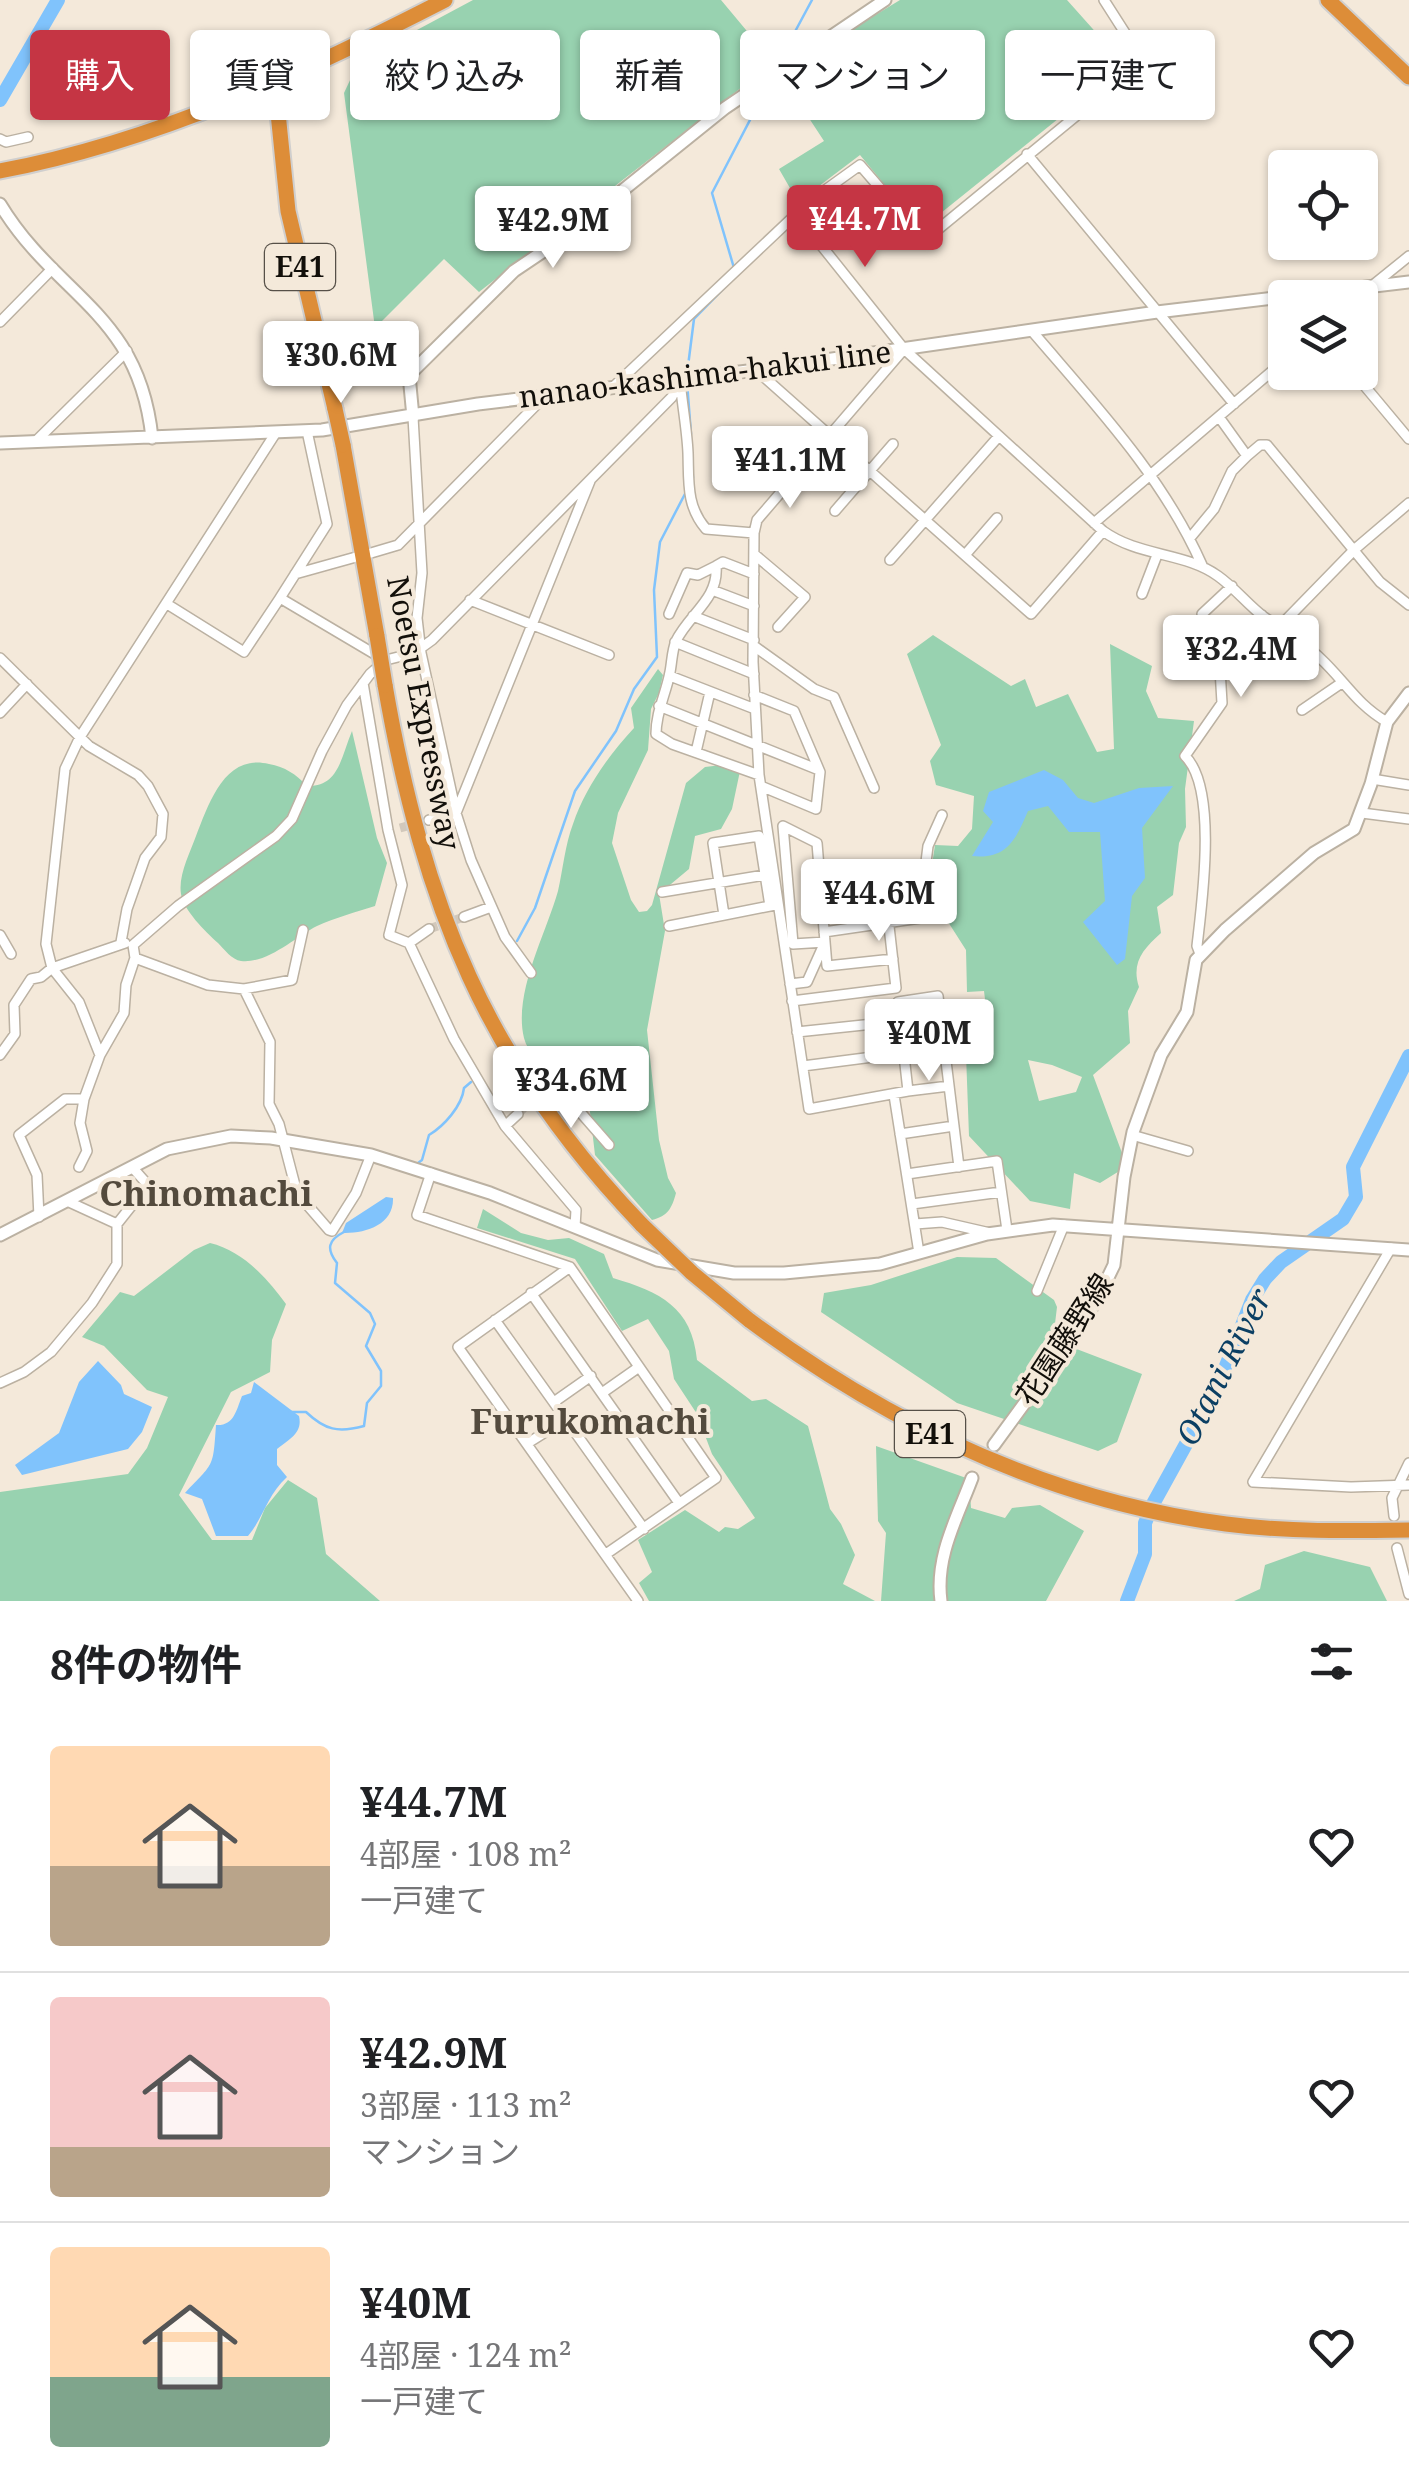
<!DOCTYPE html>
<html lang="ja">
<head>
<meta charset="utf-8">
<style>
  body { margin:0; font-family:"Noto Serif","Noto Sans JP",serif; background:#f2f2f2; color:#202124; height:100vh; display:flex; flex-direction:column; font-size:38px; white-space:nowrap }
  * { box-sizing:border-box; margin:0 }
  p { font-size:32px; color:#757577 }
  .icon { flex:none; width:55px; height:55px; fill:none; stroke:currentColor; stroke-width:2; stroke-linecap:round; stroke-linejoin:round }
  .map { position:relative; height:1601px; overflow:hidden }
  .panel { display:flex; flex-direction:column; background:#fff; flex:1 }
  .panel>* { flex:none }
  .banner { position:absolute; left:30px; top:30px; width:1350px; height:90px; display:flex; gap:20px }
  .buttons { position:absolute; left:1268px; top:150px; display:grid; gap:20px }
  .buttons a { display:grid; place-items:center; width:110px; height:110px; border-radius:10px; background:#fff; box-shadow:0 2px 8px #0004; font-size:50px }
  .price { position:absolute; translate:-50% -85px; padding:0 22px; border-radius:10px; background:#fff; color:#222; font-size:32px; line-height:65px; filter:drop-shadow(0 2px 5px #0008) }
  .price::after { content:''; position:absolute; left:50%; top:60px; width:30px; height:22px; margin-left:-15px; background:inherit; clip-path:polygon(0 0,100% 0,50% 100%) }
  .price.on { background:#c53544; color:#fff }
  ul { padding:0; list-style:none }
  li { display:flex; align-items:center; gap:30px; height:250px; padding:0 50px }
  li+li { border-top:2px solid #e0e0e0 }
  li span { display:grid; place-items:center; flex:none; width:280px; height:200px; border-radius:10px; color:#555 }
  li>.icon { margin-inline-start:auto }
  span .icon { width:120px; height:120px; fill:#fffc; stroke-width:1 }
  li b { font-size:42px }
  h2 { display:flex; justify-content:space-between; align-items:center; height:120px; padding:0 50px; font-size:42px }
  .chip { padding:0 35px; border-radius:10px; background:#fff; box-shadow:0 2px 8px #0004; font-size:35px; line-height:90px }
  .chip.on { background:#c53544; color:#fff }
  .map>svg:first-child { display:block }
  .green { fill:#98d2b0; fill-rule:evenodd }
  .water { fill:#80c3fc }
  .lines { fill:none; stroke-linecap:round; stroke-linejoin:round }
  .stream { stroke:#80c3fc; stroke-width:2.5 }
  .river { stroke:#80c3fc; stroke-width:14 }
  .street-tunnel { stroke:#d2c8bb; stroke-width:9; stroke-dasharray:9 4.5; stroke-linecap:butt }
  .street-casing { stroke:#bbb1a2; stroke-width:12 }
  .secondary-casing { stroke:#bbb1a2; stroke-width:15 }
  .highway-casing { stroke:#d0cfce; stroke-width:19 }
  .street { stroke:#fff; stroke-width:9 }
  .secondary { stroke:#fff; stroke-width:11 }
  .highway { stroke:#dd8d38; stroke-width:15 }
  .highway-bridge-casing { stroke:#d0cfce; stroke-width:19; stroke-linecap:butt }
  .highway-bridge { stroke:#dd8d38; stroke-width:15 }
  .labels { text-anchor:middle; stroke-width:8; stroke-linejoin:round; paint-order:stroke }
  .shield { fill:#f4e9da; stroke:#565048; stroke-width:2.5 }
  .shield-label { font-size:28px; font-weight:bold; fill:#120f0a }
  .street-label { font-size:30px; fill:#120f0a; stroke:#f4e9da }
  .water-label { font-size:32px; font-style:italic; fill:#0b3f63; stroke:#f4e9da }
  .quarter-label { font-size:35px; font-weight:bold; fill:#534a3d; stroke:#f4e9da }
</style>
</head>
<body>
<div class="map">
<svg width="1409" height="1601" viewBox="0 0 1409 1601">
  <rect width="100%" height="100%" fill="#f4e9da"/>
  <!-- green -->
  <path class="green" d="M473 0H721L771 60 760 73 479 292 444 259 375 328 344 93 359 61Z
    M900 0H1067L1125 65 921 229 860 155 798 202 779 169 824 141 801 106 822 86 800 61Z
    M933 635 1011 686 1025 679 1036 707 1068 694 1097 752 1114 749 1110 644 1152 666 1146 691 1158 718 1194 721 1185 789 1186 827 1179 843 1173 895 1157 907 1161 933C1143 949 1131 963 1139 987L1128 1011 1130 1043 1093 1075 1122 1153 1121 1170 1100 1183 1074 1173 1070 1209 1030 1201 969 1136 965 1027 987 1016 984 991 967 992 966 950 943 914 931 871 935 845 958 846 972 829 974 796 936 785 930 761 941 745 907 654ZM1028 1060 1052 1065 1082 1077 1076 1092 1039 1101Z
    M658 669 663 675 659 693 651 709 648 750 618 813 612 843 631 900 639 912 647 911 652 905 686 783 705 767 730 764 740 771 732 809 721 829 695 836 689 869 659 894 665 931 647 1030 659 1140 668 1178 676 1193C672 1208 668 1216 652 1220L595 1155 587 1086C569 1064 532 1070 524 1038 513 993 546 934 558 891 563 869 565 845 573 824 585 788 609 755 634 728L631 708Z
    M352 731 377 838 387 863 375 906C356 912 335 918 317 926 295 937 268 964 241 961 232 960 224 949 218 943 205 931 184 911 181 894 178 875 190 853 196 836 209 803 225 753 269 764 285 767 296 774 307 786 339 787 341 757 352 731Z
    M483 1209 521 1233 548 1240 569 1238 604 1254 613 1278C660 1292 692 1307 697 1360L752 1401 766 1399 808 1426 830 1509 841 1524 855 1555 843 1584 875 1601H649L639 1583 652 1572 638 1540 685 1510 719 1532 725 1527 738 1529 755 1518 712 1454 697 1414 674 1379 669 1351 648 1319 622 1331 575 1259 477 1228Z
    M210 1243C243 1251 267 1278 286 1304L272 1340 270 1372 231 1392 179 1495 212 1540H252L265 1508 288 1480 317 1498 326 1554 380 1601H0V1492L128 1474 147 1448 168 1397 147 1390 104 1346 82 1337 120 1292 134 1296 194 1250Z
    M957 1257 996 1258 1054 1300 1057 1307 1053 1340 1142 1374 1117 1442 1098 1451 957 1403 821 1312 824 1293 871 1285Z
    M876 1446 969 1479 971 1508 1005 1518 1012 1508 1040 1505 1084 1531 1046 1601H881L886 1533 878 1521Z
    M1304 1551 1370 1567 1387 1601H1234L1260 1589 1265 1565Z"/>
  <!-- water -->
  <path class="water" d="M1044 770 1063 780 1078 798 1094 803 1139 788 1173 786 1142 828 1145 878 1132 896 1125 959 1117 965 1083 922 1105 901 1100 832H1069L1048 806 1028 811C1016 839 1007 860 972 856L993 822 983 811 989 792Z
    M386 1197 393 1198C394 1225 365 1234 342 1233L346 1223Z
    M98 1361 121 1385 124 1394 152 1407 142 1432 128 1449 22 1475 15 1465 59 1433 79 1382Z
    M254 1382 299 1416C303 1433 289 1439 277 1449V1465L287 1477C267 1495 264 1517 248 1536H216L202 1499 185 1493C214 1462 213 1469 216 1425 234 1426 236 1411 242 1396L251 1393Z"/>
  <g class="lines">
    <!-- stream -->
    <path class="stream" d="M776 67 812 0
      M734 268 712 193 765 91
      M687 374 694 319 730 282
      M687 382 691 434
      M692 461 693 478
      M517 941 535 908 575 791 616 731 634 689 657 657 654 590 660 542 687 490
      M418 1163 422 1160 429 1135C444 1126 462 1106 464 1088L471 1082
      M290 1412H306C325 1430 338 1433 364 1426L367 1403 381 1386V1371L366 1346 375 1324 370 1313 335 1283 337 1263C326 1249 328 1240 344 1232"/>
    <!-- river -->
    <path class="river" d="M0 100 58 0
      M1127 1601 1145 1554V1523L1153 1504 1218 1386 1252 1300 1265 1279 1281 1262 1343 1219 1356 1197 1353 1167 1409 1056"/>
    <!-- street-tunnel -->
    <path class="street-tunnel" d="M400 828 429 820
      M429 929 464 917
      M518 1114 546 1084"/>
    <!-- street casing -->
    <g class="street-casing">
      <path id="street" d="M0 139 6 142 28 137
        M1027 154 1234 404
        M797 215 904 349 1103 531C1139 557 1185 552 1218 576 1235 588 1248 605 1264 617 1284 631 1303 642 1320 658 1345 681 1356 704 1387 722
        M1357 298 1409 256
        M0 322 53 268
        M1032 331C1095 405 1162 475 1202 565
        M904 349 757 520 754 533 753 662 759 775 809 1109 908 1091 898 1002 938 996 959 1167
        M756 370 1031 614 1103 531
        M1353 372 1409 439
        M680 380C682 404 687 429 688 453 689 481 686 506 706 529L754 533
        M613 387 810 201 860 165 925 240 1143 61 1104 0
        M413 417 422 573 417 618 421 653 456 813 471 860 505 937 531 973
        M1219 417 1247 456 1260 445H1267L1380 582 1409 605
        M36 441 127 351
        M835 511 893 444
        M1094 523 1285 360
        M1190 538 1214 509 1232 471 1247 456
        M371 553 398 545 545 396
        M754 554 805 597 778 627
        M965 555 997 518
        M890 560 999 436
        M295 574 356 557
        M754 574 723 562 716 566C719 599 689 614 676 641 672 650 672 662 670 672 666 694 656 711 656 734L672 744 759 775
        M712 590 754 606
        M1142 594 1157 555
        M280 598 327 524 307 431
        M470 600 609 655
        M167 604 244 652 280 598 383 659
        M669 614 687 573 698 575 716 566
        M1202 614 1232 586
        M693 616 754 640
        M1280 626 1355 549 1409 503
        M675 642 754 674
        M754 646 814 689 834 697 874 788
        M0 658 89 746 138 775 148 786 163 814 161 837 145 858 127 909 121 942
        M670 676 755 709
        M363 683 388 830 402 885 389 935 409 943 454 1039 505 1126 576 1210 575 1227
        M754 695 794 711 820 772 816 809 763 787
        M659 706 819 770
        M1302 710 1340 684
        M0 713 27 684
        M696 752 710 692
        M1372 779 1409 785
        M1362 813 1409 819
        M429 820 456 813 590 481
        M923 886 928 846 942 815
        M662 892 765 875
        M822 900 923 886 927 917 824 932
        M724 915 713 843 759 836 770 906
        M464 917 491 907
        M669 926 775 905
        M0 935 11 954
        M409 943 429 929
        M133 945 178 906 276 836 292 819 322 751 347 705 370 674 386 660 414 653 432 640 672 397 680 379
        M1200 954 1197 946C1202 902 1218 788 1185 756L1222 703 1220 669 1262 615
        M135 958 208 985 244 989 292 980 303 930
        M790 984 807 982 825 942 817 843 783 826 793 944 825 942 827 966 893 959
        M244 989 270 1042 269 1104 279 1124 297 1193 329 1230 332 1231 356 1193 371 1155
        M792 1001 896 988 885 891
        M797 1032 892 1022 896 1054 803 1066
        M0 1055 15 1034 14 1005 31 979 41 977 52 968 125 943
        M100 1055 79 1002 52 968 46 944 65 769 80 737 275 434
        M546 1084 557 1072 574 1105 609 1145
        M908 1091 949 1086
        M894 1095 919 1253
        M505 1126 518 1114
        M900 1134 954 1126
        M1132 1135 1188 1151
        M79 1167 87 1151 80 1123 84 1099 100 1055 124 1013 126 985 135 958 133 945
        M431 1173 417 1215 570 1267 716 1478 606 1554
        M907 1174 997 1161 1007 1230
        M912 1204 1001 1192
        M39 1217 37 1175 19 1135 65 1099H84
        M117 1224 148 1185 132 1167
        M915 1224 942 1222 990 1233
        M1391 1248 1253 1482 1351 1487 1409 1485
        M570 1267 458 1347 638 1601
        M1037 1291 1064 1225
        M531 1293 679 1503
        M495 1320 644 1529
        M0 1383 24 1372 51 1352 92 1303 117 1264V1224L69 1202
        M602 1393 639 1367
        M554 1402 591 1376
        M528 1443 566 1419
        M1394 1516 1392 1498 1409 1463
        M1397 1548 1409 1594"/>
    </g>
    <!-- secondary casing -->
    <g class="secondary-casing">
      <path id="secondary" d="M0 204C56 297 139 312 152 438
        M413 417 409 375 514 271 566 236 725 108 885 0
        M0 443 322 430 478 404 756 370 1157 312 1409 282
        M0 1235 167 1149 231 1136 271 1138 371 1155 490 1193 657 1260 734 1273H784L880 1264 987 1234 1053 1225 1409 1250
        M994 1445 1075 1334 1099 1296 1114 1265 1124 1177 1133 1132 1161 1055 1187 1012 1196 960 1225 930 1314 853 1354 829 1371 784 1387 722 1409 693
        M941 1601C935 1557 957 1518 972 1478"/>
    </g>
    <!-- highway casing -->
    <g class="highway-casing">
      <path id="highway" d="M1328 0 1409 77
        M271 85 278 113 288 211 335 409
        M0 171C158 141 303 73 445 0
        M343 445 377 636
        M385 685C423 904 486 1063 642 1225
        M749 1320C891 1425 1049 1501 1226 1524 1287 1532 1348 1531 1409 1530"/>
    </g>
    <!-- street -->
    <use href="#street" class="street"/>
    <!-- secondary -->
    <use href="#secondary" class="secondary"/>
    <!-- highway -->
    <use href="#highway" class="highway"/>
    <!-- highway-bridge casing -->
    <g class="highway-bridge-casing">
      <path id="highway-bridge" d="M335 409 343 445
        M377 636 385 685
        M642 1225 692 1273 749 1320"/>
    </g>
    <!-- highway-bridge -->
    <use href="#highway-bridge" class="highway-bridge"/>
  </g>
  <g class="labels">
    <!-- shield labels -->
    <g class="shield">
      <rect x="265" y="244" width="70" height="46" rx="8"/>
      <rect x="895" y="1411" width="70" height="46" rx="8"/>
    </g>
    <g class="shield-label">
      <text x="300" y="277">E41</text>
      <text x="930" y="1444">E41</text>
    </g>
    <!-- street labels -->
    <g class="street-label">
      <text transform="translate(705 375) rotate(-7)" y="10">nanao-kashima-hakui line</text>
      <text transform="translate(423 713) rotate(79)" y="10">Noetsu Expressway</text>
      <text transform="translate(1065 1340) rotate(-57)" y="10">花園藤野線</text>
    </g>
    <!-- water labels -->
    <g class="water-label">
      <text transform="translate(1224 1367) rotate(-63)" y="11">Otani River</text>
    </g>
    <!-- quarter labels -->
    <g class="quarter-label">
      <text x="206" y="1206">Chinomachi</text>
      <text x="590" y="1434">Furukomachi</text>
    </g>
  </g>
</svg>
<div class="buttons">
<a><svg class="icon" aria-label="locate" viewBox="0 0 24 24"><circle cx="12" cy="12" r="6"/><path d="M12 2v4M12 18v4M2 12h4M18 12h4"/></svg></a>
<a><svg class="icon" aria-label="layers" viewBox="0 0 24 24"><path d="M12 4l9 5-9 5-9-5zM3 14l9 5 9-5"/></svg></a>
</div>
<b class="price on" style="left:865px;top:270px">¥44.7M</b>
<b class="price" style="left:553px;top:271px">¥42.9M</b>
<b class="price" style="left:341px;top:406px">¥30.6M</b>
<b class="price" style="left:790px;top:511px">¥41.1M</b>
<b class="price" style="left:1241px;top:700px">¥32.4M</b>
<b class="price" style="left:879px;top:944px">¥44.6M</b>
<b class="price" style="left:929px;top:1084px">¥40M</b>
<b class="price" style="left:571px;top:1131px">¥34.6M</b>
<div class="banner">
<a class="chip on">購入</a>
<a class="chip">賃貸</a>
<a class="chip">絞り込み</a>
<a class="chip">新着</a>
<a class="chip">マンション</a>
<a class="chip">一戸建て</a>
</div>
</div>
<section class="panel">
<h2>8件の物件<svg class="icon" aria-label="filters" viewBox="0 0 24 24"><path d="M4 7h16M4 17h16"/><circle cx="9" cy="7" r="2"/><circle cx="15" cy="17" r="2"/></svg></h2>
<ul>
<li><span style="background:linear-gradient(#ffd9b3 60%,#b9a48a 0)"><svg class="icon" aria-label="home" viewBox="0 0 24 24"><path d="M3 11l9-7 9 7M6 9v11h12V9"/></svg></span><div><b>¥44.7M</b><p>4部屋 · 108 m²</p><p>一戸建て</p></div><svg class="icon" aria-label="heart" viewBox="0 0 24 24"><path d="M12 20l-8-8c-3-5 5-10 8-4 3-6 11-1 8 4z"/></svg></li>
<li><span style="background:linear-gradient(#f6c9c9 75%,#b9a48a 0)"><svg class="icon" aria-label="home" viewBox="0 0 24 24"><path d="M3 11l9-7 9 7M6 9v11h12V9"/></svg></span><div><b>¥42.9M</b><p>3部屋 · 113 m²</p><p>マンション</p></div><svg class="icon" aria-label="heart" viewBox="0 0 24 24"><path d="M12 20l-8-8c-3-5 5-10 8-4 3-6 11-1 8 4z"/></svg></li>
<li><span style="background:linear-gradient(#ffd9b3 65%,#7fa58c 0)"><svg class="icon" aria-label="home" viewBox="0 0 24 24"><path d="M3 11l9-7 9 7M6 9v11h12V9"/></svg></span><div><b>¥40M</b><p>4部屋 · 124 m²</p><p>一戸建て</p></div><svg class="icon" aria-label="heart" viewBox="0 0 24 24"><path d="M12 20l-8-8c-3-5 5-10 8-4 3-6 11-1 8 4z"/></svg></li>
</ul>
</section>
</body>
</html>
